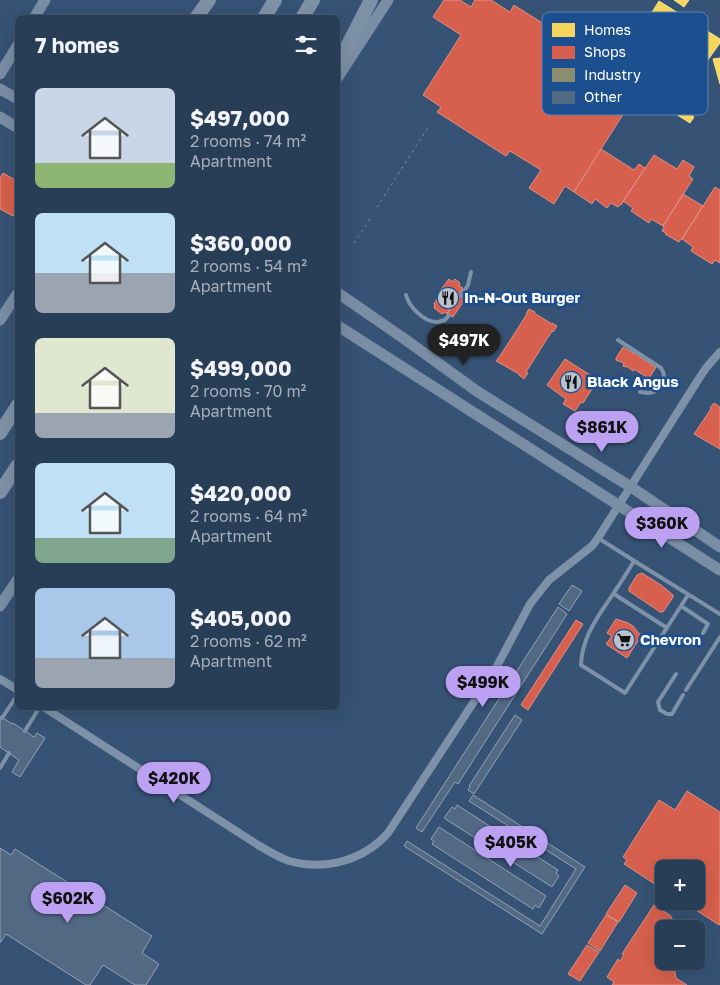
<!DOCTYPE html>
<html lang="en">
<head>
<meta charset="utf-8">
<style>
  body { margin:0; font-family:"Golos Text",sans-serif; background:#344961; color:#f1f3f6; height:100vh; display:flex; flex-direction:column; font-size:19px; white-space:nowrap }
  * { box-sizing:border-box; margin:0 }
  p { font-size:16px; color:#a5aeba }
  .icon { flex:none; width:28px; height:28px; fill:none; stroke:currentColor; stroke-width:2; stroke-linecap:round; stroke-linejoin:round }
  .map { position:relative; flex:1; overflow:hidden }
  .side { position:absolute; left:15px; top:15px; width:325px; height:695px; display:flex; flex-direction:column; background:#283e57; border-radius:8px; box-shadow:0 5px 20px #0002,0 0 0 1px #44576d }
  .side>* { flex:none }
  .fabs { position:absolute; left:655px; top:860px; display:grid; gap:10px }
  .fabs a { display:grid; place-items:center; width:50px; height:50px; border-radius:8px; background:#283e57; box-shadow:0 5px 20px #0002,0 0 0 1px #44576d; font-size:25px }
  .price { position:absolute; translate:-50% -42px; padding:0 11px; border-radius:18px; background:#bca0f2; color:#111; font-size:16px; line-height:32px; filter:drop-shadow(0 1px 2px #0008) }
  .price::after { content:''; position:absolute; left:50%; top:30px; width:15px; height:11px; margin-left:-8px; background:inherit; clip-path:polygon(0 0,100% 0,50% 100%) }
  .price.on { background:#222; color:#fff }
  ul { padding:0; list-style:none }
  li { display:flex; align-items:center; gap:15px; height:125px; padding:0 20px }
  li span { display:grid; place-items:center; flex:none; width:140px; height:100px; border-radius:8px; color:#555 }
  li>.icon { margin-inline-start:auto }
  span .icon { width:60px; height:60px; fill:#fffc; stroke-width:1 }
  li b { font-size:21px }
  h2 { display:flex; justify-content:space-between; align-items:center; height:60px; padding:0 20px; font-size:21px }
  .map>svg:first-child { display:block }
  .homes { fill:#f6d55c; stroke:#f9e28d }
  .shops { fill:#d6604d; stroke:#e29082 }
  .building { fill:#526984; stroke:#92a2b6 }
  .lines { fill:none; stroke-linecap:round; stroke-linejoin:round }
  .path { stroke:#7d92a8; stroke-width:1; stroke-dasharray:2.5 4; stroke-linecap:butt }
  .lane { stroke:#7d92a8; stroke-width:4 }
  .street { stroke:#7d92a8; stroke-width:8 }
  .secondary { stroke:#798da4; stroke-width:11 }
  .highway { stroke:#7e92a7; stroke-width:14 }
  .labels { text-anchor:middle; stroke-width:5; stroke-linejoin:round; paint-order:stroke }
  .poi-label { font-size:15px; font-weight:bold; fill:#fff; stroke:#1b4f8f; text-anchor:start }
  .key { fill:#1b4f8f; stroke:#5f84b1; stroke-width:1 }
  .key-label { font-size:14px; fill:#fff }
</style>
</head>
<body>
<div class="map">
<svg width="720" height="985" viewBox="0 0 720 985">
  <rect width="100%" height="100%" fill="#365274"/>
  <!-- homes -->
  <path class="homes" d="M674 0H689L684 7Z
    M659 1 683 16 668 40 644 25Z
    M690 20 720 39V43L705 64 675 45Z
    M720 58V84L713 59Z
    M682 100 692 107 691 109 694 111 691 115 694 117 690 123 674 113Z"/>
  <!-- shops -->
  <path class="shops" d="M444 0H460L471 7 475 0H491L510 12 514 5 558 33 545 55 627 108 574 192 565 186 554 204 529 188 541 170 510 151 506 156 437 112 441 107 423 95 461 35 433 17Z
    M601 149 634 170 639 164 645 168 621 205V204L618 207 611 203 607 208 595 199 592 204 574 192Z
    M654 155 677 169 683 160 694 167 689 176 693 179 663 226 651 219 649 223 631 211 633 208 623 201Z
    M3 173 17 181 18 208 13 216 0 209V178Z
    M715 187 720 190V263L715 260 712 264 691 251 693 247 682 239Z
    M683 194 703 206 682 239H681L679 242 665 234 666 233 662 231 664 227 663 226Z
    M449 279 453 282 455 279 460 283 459 286 463 288 447 314 445 312 442 314 434 308 435 305 434 304 441 293 439 292Z
    M459 295 465 299 453 317 447 314Z
    M529 309 535 312 534 313 552 324V323L557 326 553 332 552 331 526 372 528 373 524 379 519 375V374L496 361 500 356 527 314H526Z
    M623 347 635 354 636 353 639 354 638 356 656 367 648 380 644 378 645 376 634 369 633 371 626 366V367L623 366 624 363 616 360V358Z
    M565 359 595 378 589 388 592 389 583 403 581 402 575 411 563 404 566 399 547 385Z
    M714 403 720 407V449L694 434 711 409 710 408Z
    M642 573 661 585 673 595V597L663 612H660L629 591V588L637 575Z
    M616 619 628 623 633 626 641 636 627 658 606 644 612 636 607 633Z
    M576 620 583 624 528 710 521 705Z
    M687 791 720 812V924L719 925 682 901H696V869H664V890L624 864 627 860 623 857 659 800 675 810Z
    M625 885 637 893 619 922 606 914Z
    M654 905 671 916V918L688 929H664V961H673L676 978 687 985H612L614 982 607 977 618 959 620 961 624 955 622 954Z
    M606 915 618 922 600 951 588 943Z
    M587 945 599 952 580 981 568 974Z"/>
  <!-- building -->
  <path class="building" d="M572 585 582 591 569 611 559 604Z
    M558 607 567 614 458 784 455 782 422 832 416 828Z
    M515 715 522 720 474 794 468 790 470 787 469 786Z
    M0 716 12 724 13 723 34 737 37 733 45 738 20 777 12 772 19 760 0 747Z
    M473 795 585 867 542 934 404 846 407 841 540 926 576 869 469 801Z
    M457 805 558 870 556 873 559 876 552 887 444 818 452 807 455 809Z
    M439 827 546 896 539 908 535 905 533 909 432 844 434 841 431 839Z
    M0 848 11 855 15 849 152 936 142 953 159 964 146 985H135L103 965 90 985H86L6 934 0 943Z"/>
  <g class="lines">
    <!-- path -->
    <path class="path" d="M377 207 429 126
      M354 243 372 216"/>
    <!-- lane -->
    <path class="lane" d="M406 295C409 306 423 322 437 322 439 322 442 321 445 320L449 315
      M461 296 468 285 471 272
      M618 340 661 368C668 378 661 392 649 393 647 393 642 392 640 392
      M598 538 636 562 720 614
      M634 561C628 571 622 581 615 591 600 614 582 635 581 665L625 693 688 595
      M614 594 667 628
      M681 606 708 624 703 633
      M676 674 658 702 660 710 667 714H672L683 695
      M686 690 720 637
      M2 718 18 694
      M25 731 39 708
      M0 768 9 753"/>
    <!-- street -->
    <path class="street" d="M0 679 18 690
      M45 708 258 845C268 851 278 857 289 861 324 871 363 861 388 833L496 668 530 604 549 580 592 546 598 538 698 380 706 368 720 352"/>
    <!-- secondary -->
    <path class="secondary" d="M34 18 45 0
      M0 74 18 45
      M338 77 388 0
      M0 89 18 99
      M0 117 18 128
      M338 293 406 340 478 392 631 487 720 547
      M0 320 18 293
      M338 326 720 570
      M0 606 18 579"/>
    <!-- highway -->
    <path class="highway" d="M196 18 209 0
      M264 18 275 0
      M302 18 313 0
      M338 64 371 0
      M0 433 18 405
      M0 492 18 465"/>
  </g>
  <!-- icons -->
  <defs>
    <g id="restaurant-disc" transform="scale(1.125)"><circle r="9.5" fill="#b9c2ce" stroke="#1b4f8f"/><path d="M-5-6h1v4h1v-4h1v4h1v-4h1v5L-1.5 .5V6h-2V.5L-5-1ZM5-6V6H3V1.5H1.5Q1.5-4 5-6Z" fill="#111"/></g>
    <g id="supermarket-disc" transform="scale(1.125)"><circle r="9.5" fill="#b9c2ce" stroke="#1b4f8f"/><path d="M-6-5.5h2.5l.6 2H6L4.5 2H-2.5L-4.4-4H-6ZM-1.5 3.2a1.3 1.3 0 1 0 .1 0ZM3 3.2a1.3 1.3 0 1 0 .1 0Z" fill="#111"/></g>
  </defs>
  <g fill-rule="evenodd">
    <use href="#restaurant-disc" x="448" y="298"/>
    <use href="#restaurant-disc" x="571" y="382"/>
    <use href="#supermarket-disc" x="624" y="640"/>
  </g>
  <g class="labels">
    <!-- poi labels -->
    <g class="poi-label">
      <text x="464" y="303">In-N-Out Burger</text>
      <text x="587" y="387">Black Angus</text>
      <text x="640" y="645">Chevron</text>
    </g>
  </g>
  <!-- legend -->
  <rect x="542" y="12" width="166" height="103" rx="8" class="key"/>
  <rect x="552" y="23" width="23" height="14" fill="#f6d55c"/>
  <rect x="552" y="46" width="23" height="13" fill="#d6604d"/>
  <rect x="552" y="68" width="23" height="14" fill="#8c8c6e"/>
  <rect x="552" y="91" width="23" height="13" fill="#526984"/>
  <g class="key-label">
    <text x="584" y="35">Homes</text>
    <text x="584" y="57">Shops</text>
    <text x="584" y="80">Industry</text>
    <text x="584" y="102">Other</text>
  </g>
</svg>
<div class="fabs">
<a>+</a>
<a>−</a>
</div>
<b class="price on" style="left:464px;top:366px">$497K</b>
<b class="price" style="left:602px;top:453px">$861K</b>
<b class="price" style="left:662px;top:549px">$360K</b>
<b class="price" style="left:483px;top:708px">$499K</b>
<b class="price" style="left:174px;top:804px">$420K</b>
<b class="price" style="left:511px;top:868px">$405K</b>
<b class="price" style="left:68px;top:924px">$602K</b>
<section class="side">
<h2>7 homes<svg class="icon" aria-label="filters" viewBox="0 0 24 24"><path d="M4 7h16M4 17h16"/><circle cx="9" cy="7" r="2"/><circle cx="15" cy="17" r="2"/></svg></h2>
<ul>
<li><span style="background:linear-gradient(#c9d6e8 75%,#8fb573 0)"><svg class="icon" aria-label="home" viewBox="0 0 24 24"><path d="M3 11l9-7 9 7M6 9v11h12V9"/></svg></span><div><b>$497,000</b><p>2 rooms · 74 m²</p><p>Apartment</p></div></li>
<li><span style="background:linear-gradient(#bfe0f5 60%,#9aa5b1 0)"><svg class="icon" aria-label="home" viewBox="0 0 24 24"><path d="M3 11l9-7 9 7M6 9v11h12V9"/></svg></span><div><b>$360,000</b><p>2 rooms · 54 m²</p><p>Apartment</p></div></li>
<li><span style="background:linear-gradient(#dfe7d0 75%,#9aa5b1 0)"><svg class="icon" aria-label="home" viewBox="0 0 24 24"><path d="M3 11l9-7 9 7M6 9v11h12V9"/></svg></span><div><b>$499,000</b><p>2 rooms · 70 m²</p><p>Apartment</p></div></li>
<li><span style="background:linear-gradient(#bfe0f5 75%,#7fa58c 0)"><svg class="icon" aria-label="home" viewBox="0 0 24 24"><path d="M3 11l9-7 9 7M6 9v11h12V9"/></svg></span><div><b>$420,000</b><p>2 rooms · 64 m²</p><p>Apartment</p></div></li>
<li><span style="background:linear-gradient(#a9c7e8 70%,#9aa5b1 0)"><svg class="icon" aria-label="home" viewBox="0 0 24 24"><path d="M3 11l9-7 9 7M6 9v11h12V9"/></svg></span><div><b>$405,000</b><p>2 rooms · 62 m²</p><p>Apartment</p></div></li>
</ul>
</section>
</div>
</body>
</html>
